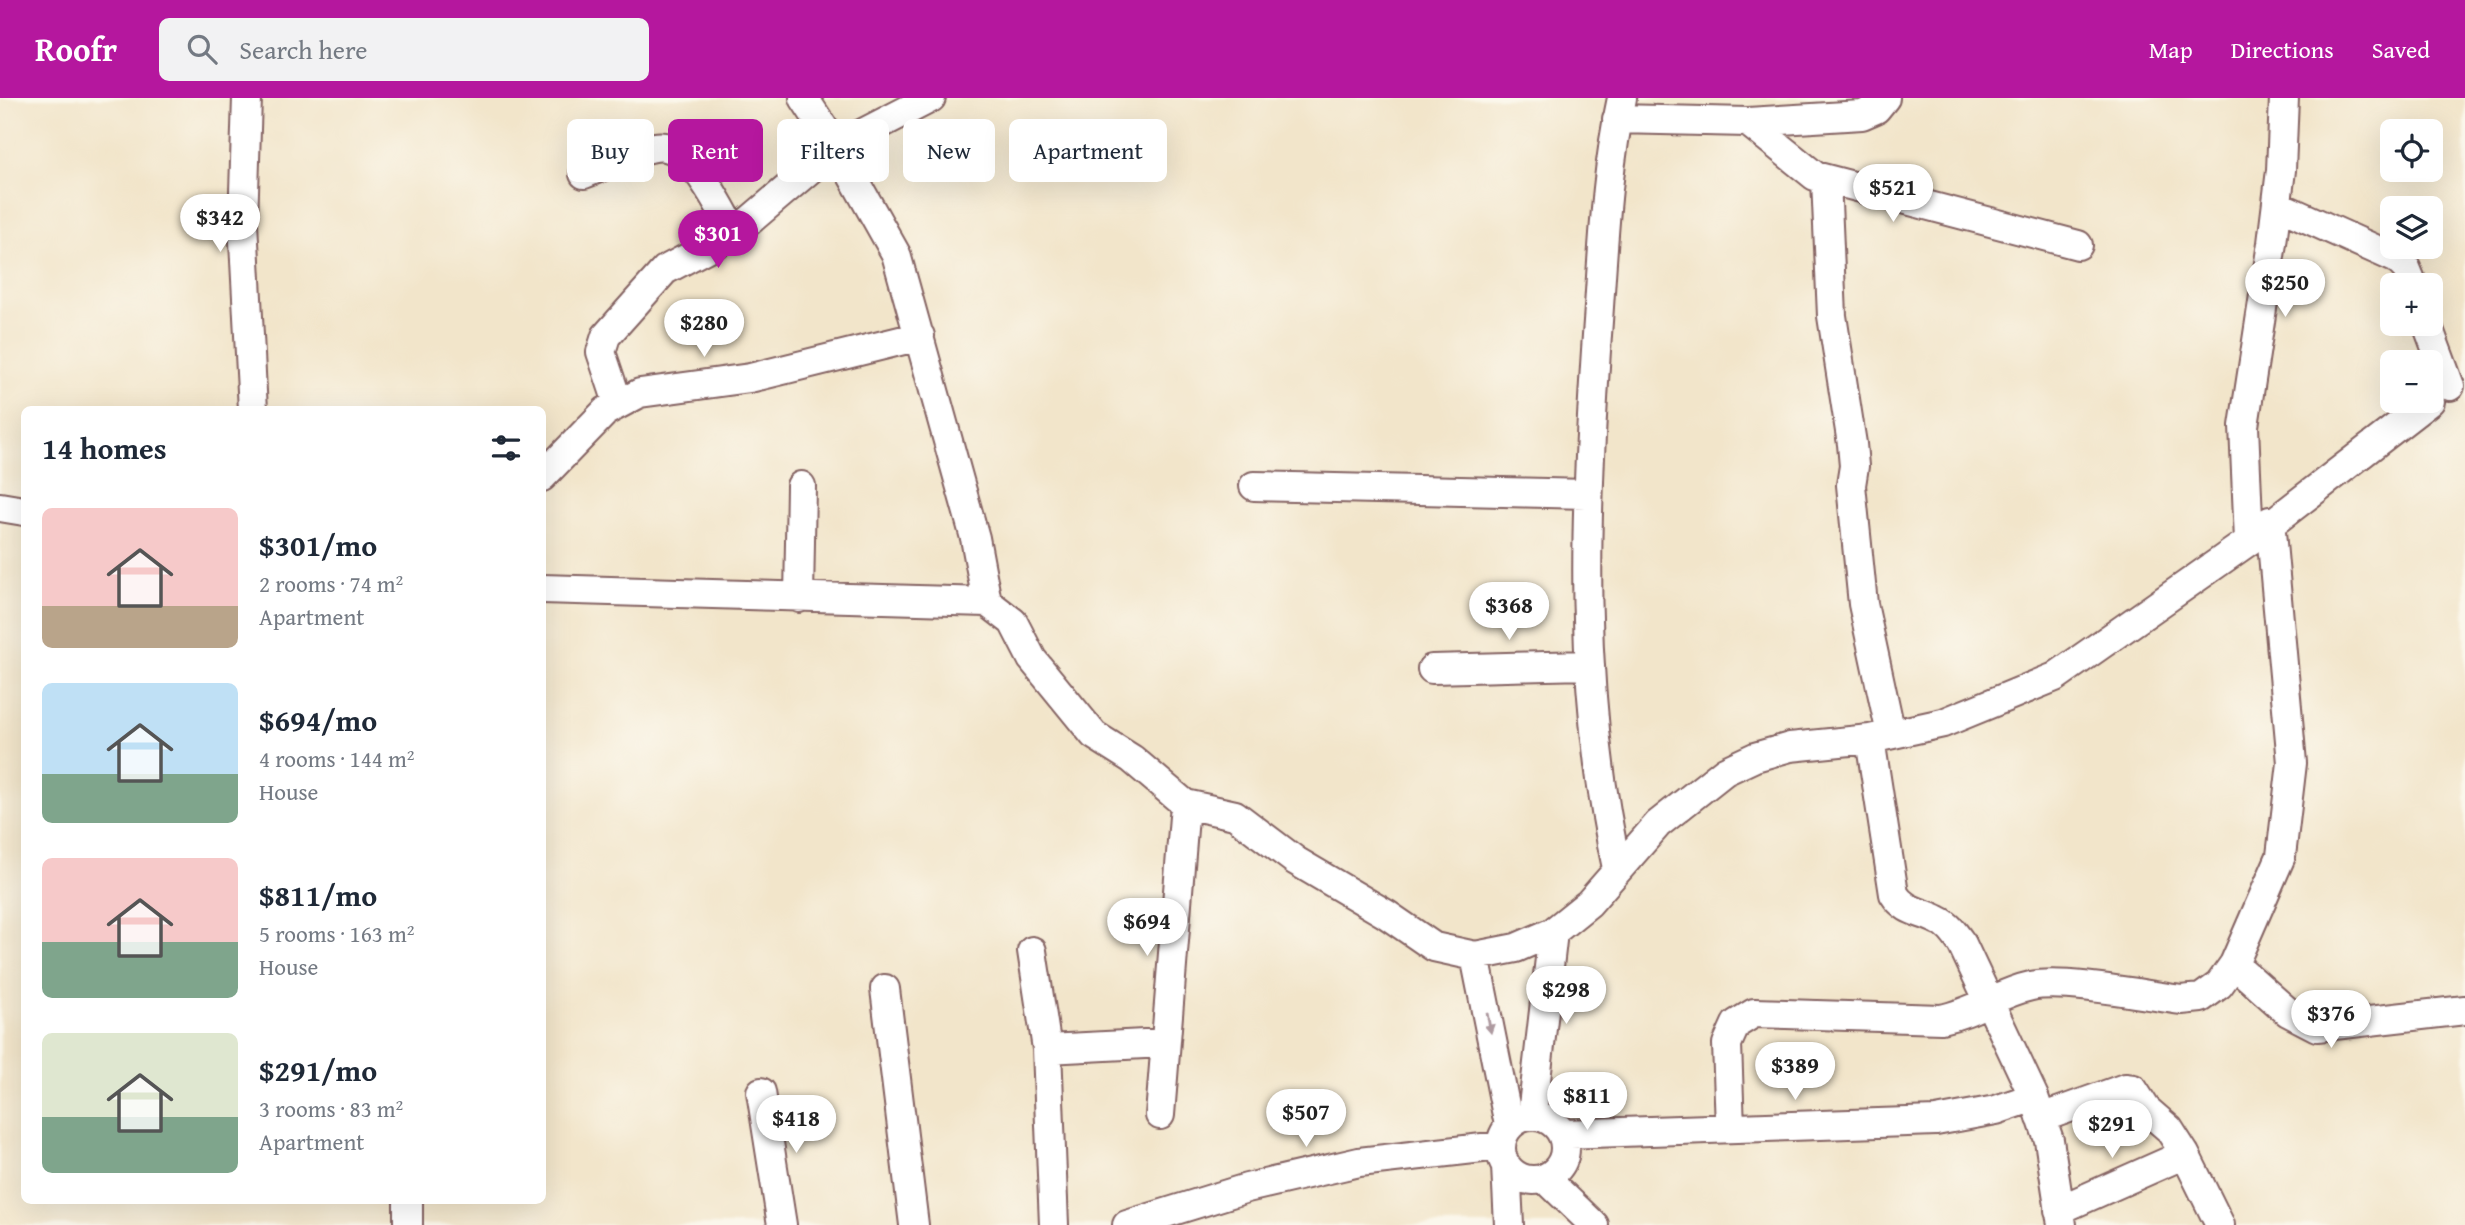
<!DOCTYPE html>
<html lang="en">
<head>
<meta charset="utf-8">
<style>
  body { margin:0; font-family:"Gentium Book Plus",serif; background:#f2f2f3; color:#1f2937; height:100vh; display:flex; flex-direction:column; font-size:26px; white-space:nowrap }
  * { box-sizing:border-box; margin:0 }
  p { font-size:23px; color:#747a83 }
  .icon { flex:none; width:38px; height:38px; fill:none; stroke:currentColor; stroke-width:2; stroke-linecap:round; stroke-linejoin:round }
  .map { position:relative; flex:1; overflow:hidden }
  .panel { position:absolute; left:21px; top:308px; width:525px; height:798px; display:flex; flex-direction:column; background:#fff; border-radius:10px; box-shadow:0 7px 28px #0002 }
  .panel>* { flex:none }
  .hud { position:absolute; left:567px; top:21px; width:665px; height:63px; display:flex; gap:14px }
  .tools { position:absolute; left:2380px; top:21px; display:grid; gap:14px }
  .tools a { display:grid; place-items:center; width:63px; height:63px; border-radius:10px; background:#fff; box-shadow:0 7px 28px #0002; font-size:35px }
  .price { position:absolute; translate:-50% -60px; padding:0 16px; border-radius:24px; background:#fff; color:#222; font-size:23px; line-height:46px; filter:drop-shadow(0 2px 4px #0008) }
  .price::after { content:''; position:absolute; left:50%; top:42px; width:21px; height:16px; margin-left:-10px; background:inherit; clip-path:polygon(0 0,100% 0,50% 100%) }
  .price.on { background:#b5179e; color:#fff }
  ul { padding:0; list-style:none }
  li { display:flex; align-items:center; gap:21px; height:175px; padding:0 21px }
  li span { display:grid; place-items:center; flex:none; width:196px; height:140px; border-radius:10px; color:#555 }
  li>.icon { margin-inline-start:auto }
  span .icon { width:84px; height:84px; fill:#fffc; stroke-width:1 }
  li b { font-size:30px }
  h2 { display:flex; justify-content:space-between; align-items:center; height:84px; padding:0 21px; font-size:30px }
  .pill { padding:0 24px; border-radius:10px; background:#fff; box-shadow:0 7px 28px #0002; font-size:24px; line-height:63px }
  .pill.on { background:#b5179e; color:#fff }
  header { display:flex; align-items:center; gap:42px; box-sizing:border-box; height:98px; padding:0 35px; background:#b5179e; color:#fff }
  header strong { font-size:33px }
  nav { display:flex; gap:38px; margin-inline-start:auto; font-size:24px }
  .search { width:490px; height:63px; background:#f2f2f3; display:flex; align-items:center; gap:18px; box-sizing:border-box; padding:0 24px; border-radius:10px; color:#747a83; font-size:26px }
  .map>svg:first-child { display:block }
  .lines { fill:none; stroke-linecap:round; stroke-linejoin:round }
  .minor-casing { stroke:#856463; stroke-width:32 }
  .minor { stroke:#fff; stroke-width:28 }
  .oneway { fill:#ae9aa0 }
</style>
</head>
<body>
<header>
<strong>Roofr</strong>
<div class="search"><svg class="icon" aria-label="search" viewBox="0 0 24 24"><circle cx="10" cy="10" r="6"/><path d="M15 15l6 6"/></svg>Search here</div>
<nav><a>Map</a><a>Directions</a><a>Saved</a></nav>
</header>
<div class="map">
<svg width="2465" height="1127" viewBox="0 0 2465 1127">
  <rect width="100%" height="100%" fill="#fbf7ec"/>
  <filter id="ink" filterUnits="userSpaceOnUse"><feTurbulence type="fractalNoise" baseFrequency=".0143" numOctaves="2"/><feDisplacementMap in="SourceGraphic" scale="14" xChannelSelector="R" yChannelSelector="G"/><feConvolveMatrix kernelMatrix="1 2 1 2 8 2 1 2 1" color-interpolation-filters="sRGB"/></filter>
  <filter id="wash" filterUnits="userSpaceOnUse"><feTurbulence type="fractalNoise" baseFrequency=".00686" numOctaves="4" result="noise"/><feDisplacementMap in="SourceGraphic" scale="28" xChannelSelector="R" yChannelSelector="G"/><feGaussianBlur stdDeviation="1.57" result="paint"/><feColorMatrix in="noise" values="0 0 0 0 0 0 0 0 0 0 0 0 0 0 0 0 0 1.4 0 .05"/><feComposite in="paint" operator="in"/></filter>
  <g filter="url(#wash)">
    <rect width="100%" height="100%" fill="#f2e5ca"/>
  </g>
  <g filter="url(#ink)">
    <g class="lines">
      <!-- minor casing -->
      <g class="minor-casing">
        <path id="minor" d="M247 0 243 125 253 312
          M804 0 836 49 896 156 975 440 987 504 1013 524 1032 561 1094 637 1132 661 1185 706 1235 717 1296 763 1386 816 1434 849 1475 858 1516 850 1553 834 1589 805 1658 726 1725 673 1755 659 1790 649 1870 641 1943 625 2055 579 2249 443 2430 303
          M1617 21 1748 24 1862 17 1876 11 1885 0
          M1748 24 1815 78 2078 147
          M584 76C606 68 631 53 655 49 690 42 719 109 735 135
          M1826 82 1832 218 1852 346 1854 368 1851 387 1863 506 1891 636
          M2277 107 2397 161 2406 170 2413 187
          M2427 226 2450 288
          M618 305 601 254 606 238 665 172 735 135 836 49 931 0
          M542 379 606 313 640 295 750 280 920 238
          M1254 388 1587 396
          M0 409 24 413
          M2249 443 2244 328 2272 145 2281 72 2284 0
          M542 491 987 504
          M799 500 801 388
          M1432 571 1587 567
          M1870 641 1894 796C1905 814 1921 813 1938 822 1949 827 1955 836 1962 846L2034 999 2049 1042 2062 1127
          M1617 770C1577 590 1585 419 1597 237 1603 159 1605 77 1622 0
          M1032 853 1047 951 1054 1127
          M1475 858 1509 1027
          M2234 866 2288 914 2317 929 2465 912
          M885 891 914 1127
          M1047 951 1164 945
          M761 994 782 1127
          M1160 1017 1185 706
          M1532 1017 1553 834
          M1501 1050a32 32 0 1 1 64 0a32 32 0 1 1-64 0Z
          M2041 1020 2125 990 2133 991 2146 1011 2169 1031 2185 1056 2220 1127
          M1730 1030 1727 946 1736 926 1754 915 1941 921C1976 914 1998 895 2031 888 2063 881 2145 897 2181 902L2201 900 2219 887 2234 866 2281 758 2292 665 2270 423
          M1563 1036 1936 1023 1996 1012 2034 999
          M1506 1068 1509 1127
          M1545 1080 1594 1127
          M408 1102V1127
          M2059 1112 2185 1056
          M1127 1127 1247 1090 1359 1064 1500 1048"/>
      </g>
      <!-- minor -->
      <use href="#minor" class="minor"/>
    </g>
    <!-- one-way arrows -->
    <defs><path id="oneway-solid" d="M-6-.8H1V-3.2L6.5 0L1 3.2V.8H-6Z" transform="scale(1.75)"/></defs>
    <use class="oneway" href="#oneway-solid" transform="translate(1489 925) rotate(79)"/>
  </g>
</svg>
<div class="tools">
<a><svg class="icon" aria-label="locate" viewBox="0 0 24 24"><circle cx="12" cy="12" r="6"/><path d="M12 2v4M12 18v4M2 12h4M18 12h4"/></svg></a>
<a><svg class="icon" aria-label="layers" viewBox="0 0 24 24"><path d="M12 4l9 5-9 5-9-5zM3 14l9 5 9-5"/></svg></a>
<a>+</a>
<a>−</a>
</div>
<b class="price" style="left:1893px;top:126px">$521</b>
<b class="price" style="left:220px;top:156px">$342</b>
<b class="price on" style="left:718px;top:172px">$301</b>
<b class="price" style="left:2285px;top:221px">$250</b>
<b class="price" style="left:704px;top:261px">$280</b>
<b class="price" style="left:1509px;top:544px">$368</b>
<b class="price" style="left:1147px;top:860px">$694</b>
<b class="price" style="left:1566px;top:928px">$298</b>
<b class="price" style="left:2331px;top:952px">$376</b>
<b class="price" style="left:1795px;top:1004px">$389</b>
<b class="price" style="left:1587px;top:1034px">$811</b>
<b class="price" style="left:1306px;top:1051px">$507</b>
<b class="price" style="left:796px;top:1057px">$418</b>
<b class="price" style="left:2112px;top:1062px">$291</b>
<div class="hud">
<a class="pill">Buy</a>
<a class="pill on">Rent</a>
<a class="pill">Filters</a>
<a class="pill">New</a>
<a class="pill">Apartment</a>
</div>
<section class="panel">
<h2>14 homes<svg class="icon" aria-label="filters" viewBox="0 0 24 24"><path d="M4 7h16M4 17h16"/><circle cx="9" cy="7" r="2"/><circle cx="15" cy="17" r="2"/></svg></h2>
<ul>
<li><span style="background:linear-gradient(#f6c9c9 70%,#b9a48a 0)"><svg class="icon" aria-label="home" viewBox="0 0 24 24"><path d="M3 11l9-7 9 7M6 9v11h12V9"/></svg></span><div><b>$301/mo</b><p>2 rooms · 74 m²</p><p>Apartment</p></div></li>
<li><span style="background:linear-gradient(#bfe0f5 65%,#7fa58c 0)"><svg class="icon" aria-label="home" viewBox="0 0 24 24"><path d="M3 11l9-7 9 7M6 9v11h12V9"/></svg></span><div><b>$694/mo</b><p>4 rooms · 144 m²</p><p>House</p></div></li>
<li><span style="background:linear-gradient(#f6c9c9 60%,#7fa58c 0)"><svg class="icon" aria-label="home" viewBox="0 0 24 24"><path d="M3 11l9-7 9 7M6 9v11h12V9"/></svg></span><div><b>$811/mo</b><p>5 rooms · 163 m²</p><p>House</p></div></li>
<li><span style="background:linear-gradient(#dfe7d0 60%,#7fa58c 0)"><svg class="icon" aria-label="home" viewBox="0 0 24 24"><path d="M3 11l9-7 9 7M6 9v11h12V9"/></svg></span><div><b>$291/mo</b><p>3 rooms · 83 m²</p><p>Apartment</p></div></li>
</ul>
</section>
</div>
</body>
</html>
